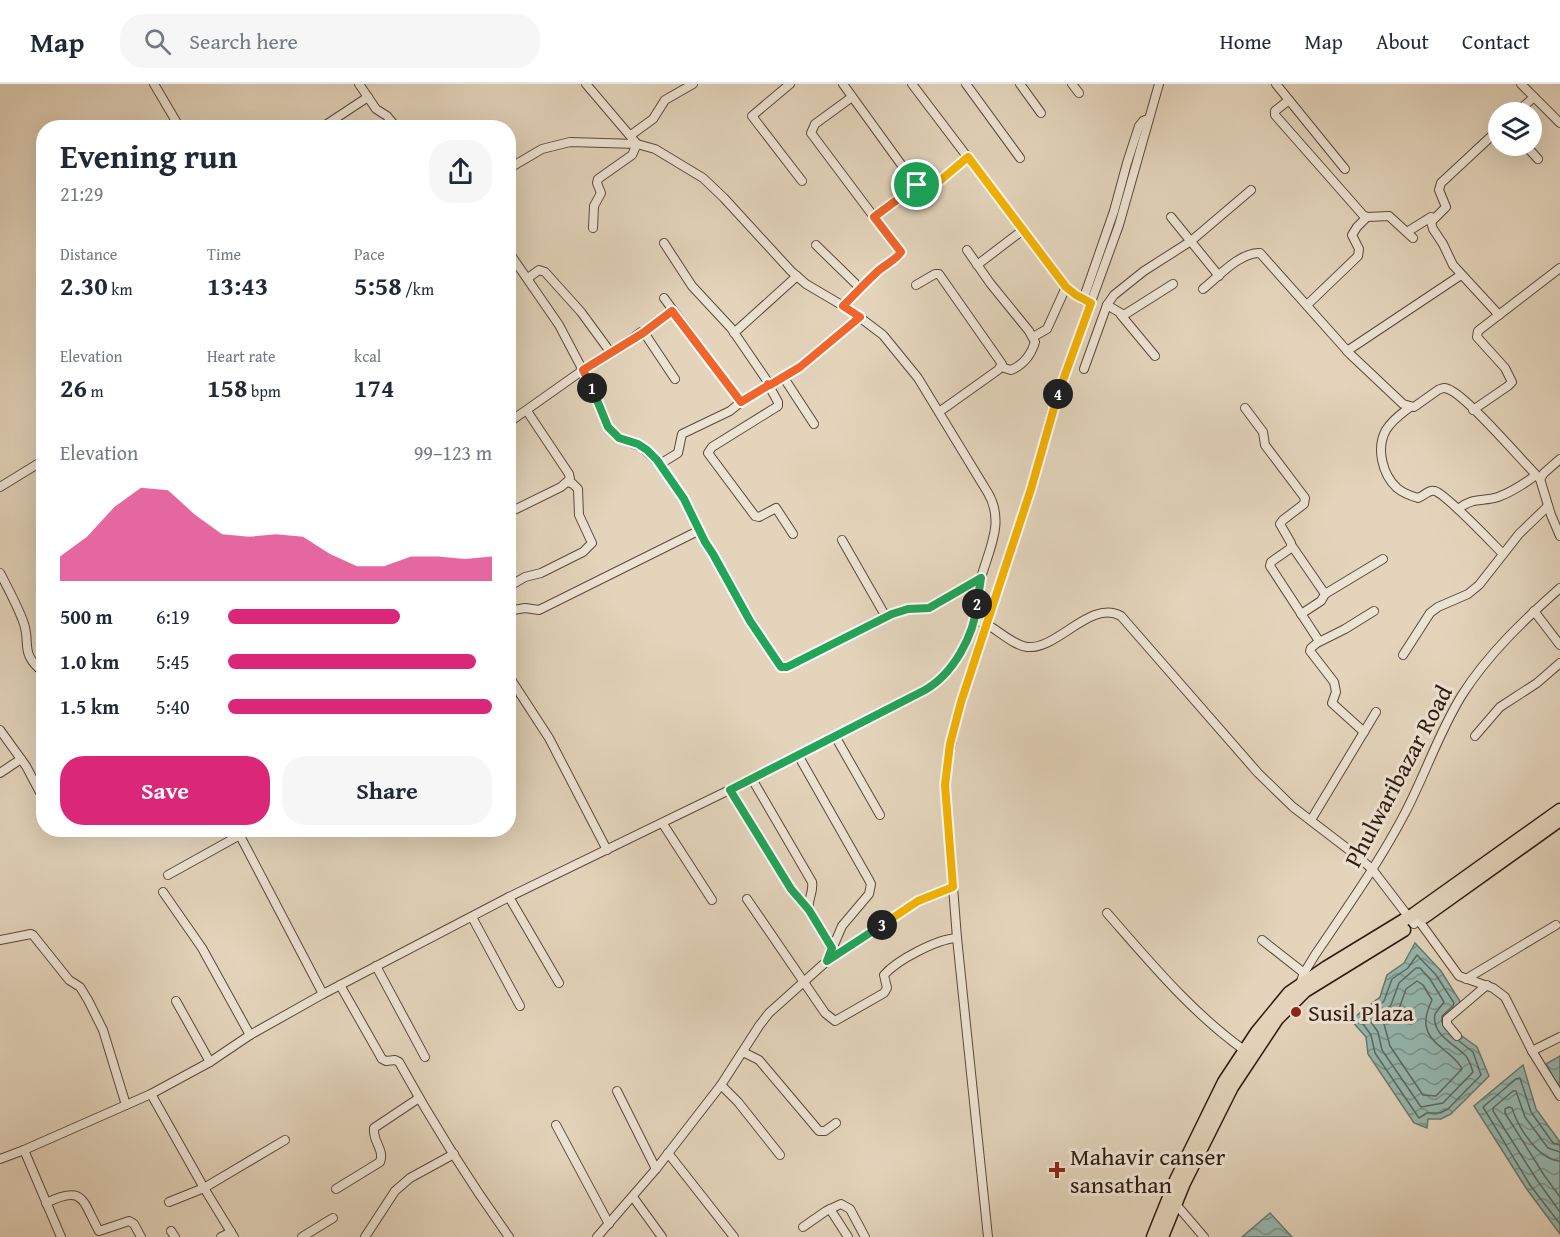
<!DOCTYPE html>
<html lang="en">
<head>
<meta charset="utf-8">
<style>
  body { margin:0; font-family:"Gentium Book Plus",serif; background:#f6f6f7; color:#1f2937; height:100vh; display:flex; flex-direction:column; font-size:22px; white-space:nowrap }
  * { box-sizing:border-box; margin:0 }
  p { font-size:20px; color:#747a83 }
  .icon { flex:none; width:33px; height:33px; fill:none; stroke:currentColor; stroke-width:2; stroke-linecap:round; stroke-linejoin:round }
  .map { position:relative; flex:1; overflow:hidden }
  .details { position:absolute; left:36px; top:36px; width:480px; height:717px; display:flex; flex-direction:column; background:#fff; border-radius:24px; box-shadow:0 6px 24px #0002 }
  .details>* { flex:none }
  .tools { position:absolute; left:1488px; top:18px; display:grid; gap:12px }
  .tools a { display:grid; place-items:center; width:54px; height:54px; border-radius:50%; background:#fff; box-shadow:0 6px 24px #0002; font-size:30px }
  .pin { position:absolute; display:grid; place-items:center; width:51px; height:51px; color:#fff; margin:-26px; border:3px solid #fff; border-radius:50%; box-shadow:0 2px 6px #0007 }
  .km { position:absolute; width:30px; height:30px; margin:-15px; border-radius:50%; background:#222; color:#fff; font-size:16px; line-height:30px; text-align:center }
  .round { display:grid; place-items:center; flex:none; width:63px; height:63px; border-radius:24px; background:#f6f6f7 }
  .head { display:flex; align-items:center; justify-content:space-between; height:102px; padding:0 24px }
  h1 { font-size:33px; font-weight:700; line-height:45px }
  .stats { display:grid; grid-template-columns:repeat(3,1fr); gap:9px; height:102px; padding:6px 24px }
  .stats div { display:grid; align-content:center }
  .stats b { font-size:26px; font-weight:700 }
  .stats small { font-size:16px; font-weight:400 }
  .stats p { font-size:16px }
  .chart { height:168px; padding:12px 24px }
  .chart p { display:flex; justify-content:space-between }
  .chart svg { width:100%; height:108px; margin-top:6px; fill:#db2777; opacity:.7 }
  .primary-button { display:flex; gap:12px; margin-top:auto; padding:12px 24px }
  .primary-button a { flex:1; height:69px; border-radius:24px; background:#db2777; color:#fff; font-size:24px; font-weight:700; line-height:69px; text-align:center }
  .primary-button a+a { background:#f6f6f7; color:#1f2937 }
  ul { padding:0 24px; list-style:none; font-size:20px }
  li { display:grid; grid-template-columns:96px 72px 1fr; align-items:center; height:45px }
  li i { height:15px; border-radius:8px; background:#db2777 }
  header { display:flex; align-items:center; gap:36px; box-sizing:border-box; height:84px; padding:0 30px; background:#fff; border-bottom:2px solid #e0e1e3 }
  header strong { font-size:28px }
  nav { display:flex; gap:33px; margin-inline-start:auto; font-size:21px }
  .search { width:420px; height:54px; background:#f6f6f7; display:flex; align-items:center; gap:15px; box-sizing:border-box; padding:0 21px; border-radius:24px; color:#747a83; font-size:22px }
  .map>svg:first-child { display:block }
</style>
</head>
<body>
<header>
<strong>Map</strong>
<div class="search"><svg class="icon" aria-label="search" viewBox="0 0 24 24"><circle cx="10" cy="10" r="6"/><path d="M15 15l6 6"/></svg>Search here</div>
<nav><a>Home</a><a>Map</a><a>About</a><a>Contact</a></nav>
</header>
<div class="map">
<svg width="1560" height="1153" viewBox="0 0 1560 1153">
  <defs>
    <pattern id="water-waves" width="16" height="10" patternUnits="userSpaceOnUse" patternTransform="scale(1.5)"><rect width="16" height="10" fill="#95b8af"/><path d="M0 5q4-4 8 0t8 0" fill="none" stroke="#7a958d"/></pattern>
  </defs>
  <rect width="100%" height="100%" fill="#e3d4bb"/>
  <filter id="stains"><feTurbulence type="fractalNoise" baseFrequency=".00333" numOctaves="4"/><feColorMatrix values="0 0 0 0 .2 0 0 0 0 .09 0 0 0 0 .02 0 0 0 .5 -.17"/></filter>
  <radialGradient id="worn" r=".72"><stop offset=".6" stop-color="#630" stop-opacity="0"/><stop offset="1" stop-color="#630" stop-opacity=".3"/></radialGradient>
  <g fill="url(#water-waves)" stroke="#6c786f" stroke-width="1.5">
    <polygon points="1415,859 1441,887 1463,922 1447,935 1455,947 1477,963 1489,992 1451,1030 1441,1035 1428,1035 1427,1044 1414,1039 1368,970 1366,953 1351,936 1380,913 1387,891 1404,879"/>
    <polygon points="1560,972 1560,1005 1546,980"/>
    <polygon points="1523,981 1536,1025 1560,1058 1560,1150 1526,1104 1474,1022"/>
    <polygon points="1270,1129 1292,1153 1242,1153"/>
  </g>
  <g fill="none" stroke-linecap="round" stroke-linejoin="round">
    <g stroke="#626860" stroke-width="1.5">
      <path d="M1416 884H1420L1430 895 1444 918 1435 930C1431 950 1453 959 1465 971 1469 975 1471 982 1473 988L1443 1019 1421 1023 1382 966 1378 948 1371 938 1391 921 1399 899Z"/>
      <path d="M1417 897 1423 901 1432 916C1422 937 1423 950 1443 965 1451 972 1458 976 1462 985L1436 1012 1423 1011 1390 962 1384 940 1399 925 1406 905Z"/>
      <polyline points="1442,938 1442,932 1453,922 1454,919 1436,891 1417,871 1408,884 1392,895 1384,917 1361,937 1371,951 1375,969 1419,1034 1427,1029 1440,1029 1448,1025 1481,991 1473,968 1459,957"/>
      <polyline points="1560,1061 1553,1059 1531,1028 1520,994 1516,995 1483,1023 1530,1101 1560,1140"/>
      <polyline points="1560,1068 1548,1064 1525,1033 1516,1007 1513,1007 1493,1024 1493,1027 1537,1096 1560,1128"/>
      <path d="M1560 1077C1538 1076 1518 1043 1512 1024L1509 1023 1505 1025V1029L1544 1091 1560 1113"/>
    </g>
    <g stroke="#5c483b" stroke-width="10">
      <g id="minor">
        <polyline points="154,0 180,44"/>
        <polyline points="359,0 376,25 387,32 397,44"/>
        <polyline points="586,0 637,60 632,71 598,95 597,99 601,109 594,122 593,144"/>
        <polyline points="790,0 752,32 802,97"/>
        <polyline points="843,0 916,101"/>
        <polyline points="912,0 1066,203 1076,211 1091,219"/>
        <polyline points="966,0 1020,74"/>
        <polyline points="1020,0 1041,29"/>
        <polyline points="1072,0 1079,9"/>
        <polyline points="1276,0 1345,85"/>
        <polyline points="1521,0 1560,39"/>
        <polyline points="852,13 815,40 811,49 874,133"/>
        <polyline points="1289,16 1275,27 1275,31 1363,131 1367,133 1389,132 1413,154"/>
        <polyline points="1517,28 1534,13"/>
        <polyline points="321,44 368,13"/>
        <polyline points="1498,46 1441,99 1439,106 1446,123 1431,138 1433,145 1443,160 1453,181 1499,231"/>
        <polyline points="631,51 653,35 665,16 693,0"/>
        <polyline points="1526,62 1538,75"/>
        <polyline points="1171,133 1219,192"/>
        <polyline points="1407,148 1431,133"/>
        <polyline points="664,159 692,202 731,244 770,301 800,283 860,233"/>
        <polyline points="816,161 860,204"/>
        <path d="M967 166 990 199 1029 247 1035 258C1031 271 1023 281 1011 286L1001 283"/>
        <polyline points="508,167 559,241 589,298 608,343 619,354 642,363 660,380 690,425 705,458 713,469 751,537 781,583 787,583 892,530 908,525 929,524 981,494"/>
        <polyline points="977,181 1023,146"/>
        <polyline points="528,194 539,186 545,188 581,228 611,269"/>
        <polyline points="916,201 935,190 939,190 1002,280 998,286 939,328"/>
        <path d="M1203 205C1218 193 1240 168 1260 169L1350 270 1403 320 1414 323 1438 306C1443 304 1443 303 1448 305 1466 311 1522 377 1540 395"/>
        <polyline points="664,214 740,317 743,317 769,301"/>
        <polyline points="1083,216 1114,127 1127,79 1139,42 1143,37 1148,35"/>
        <polyline points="1107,221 1124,231 1173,200"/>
        <polyline points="1307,221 1358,172 1359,165 1352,151 1357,143 1367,133"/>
        <polyline points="843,222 876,189 899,172 901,168 874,133 915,101 926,106 932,104 968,73"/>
        <polyline points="1121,231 1155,272"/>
        <polyline points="643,249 672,227"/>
        <polyline points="734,249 797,192"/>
        <polyline points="1033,253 1047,245 1066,203"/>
        <polyline points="1347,267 1461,191"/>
        <polyline points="1084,285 1107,221 1114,211 1144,187 1191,157 1251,106"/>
        <polyline points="784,294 814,340"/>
        <polyline points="768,300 778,318 778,322 712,363 708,369 755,432 759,433 776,424 793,450"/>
        <path d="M1410 323C1401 330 1392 336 1386 346 1376 364 1382 390 1397 404 1403 409 1411 412 1418 414 1424 412 1429 405 1435 407 1447 411 1492 459 1503 470"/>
        <polyline points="1245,324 1263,348 1265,361 1305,414 1304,420 1283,436 1280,440 1291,459 1291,464 1271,478 1270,482 1319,557"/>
        <polyline points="1473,326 1508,302 1512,298 1505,284 1477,253 1478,247 1560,184"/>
        <polyline points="508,339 583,286 618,265 641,248 645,250 675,295"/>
        <polyline points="1560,375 1544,389 1540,395 1551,431 1560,452"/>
        <polyline points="660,380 678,369 682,350 730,327 741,318"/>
        <polyline points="0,403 44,376"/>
        <path d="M1458 425C1473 413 1482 418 1498 413 1512 408 1524 400 1536 391"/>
        <polyline points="508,429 561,403 570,395 569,390 527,327"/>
        <polyline points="842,456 886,533"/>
        <polyline points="1292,462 1325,510 1321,517 1301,530"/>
        <path d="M0 489C8 504 17 521 23 537 32 560 18 568 44 589"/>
        <polyline points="508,503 525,493 541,489 583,468 592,459 579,431 578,405 573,400 568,398"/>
        <polyline points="1325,510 1383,475"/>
        <polyline points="508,527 525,524 539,526 700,446"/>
        <polyline points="1534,527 1560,561"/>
        <polyline points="975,536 986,540 1031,405 1055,317 1119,141 1159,0"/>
        <polyline points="1403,571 1430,529 1438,523 1468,510 1479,501 1519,450 1548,422"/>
        <polyline points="508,591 549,654 607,766"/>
        <polyline points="0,646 26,682 44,716"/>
        <polyline points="1364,648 1332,619 1336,608 1334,598 1310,567 1311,564 1317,559 1345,545 1374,527"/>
        <polyline points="835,652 880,731"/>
        <polyline points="1475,652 1500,623 1537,599 1560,579"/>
        <polyline points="0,689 21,675"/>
        <path d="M752 695 812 798C814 808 807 816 809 826L832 864"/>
        <polyline points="730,706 791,805 809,826"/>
        <polyline points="1311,736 1376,628"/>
        <polyline points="663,740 712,816"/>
        <polyline points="237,746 323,910"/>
        <polyline points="168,791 240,751"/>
        <polyline points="163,808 202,864 250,951"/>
        <polyline points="509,813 559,899"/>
        <path d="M747 815 825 929 835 937 884 909 887 904 884 891C897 876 937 855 957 854"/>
        <path d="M1107 829C1150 878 1191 928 1244 966"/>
        <polyline points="1414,830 1459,892 1493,904 1505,913 1532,967 1560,1012"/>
        <polyline points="472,833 520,922"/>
        <polyline points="0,856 31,850 33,851 69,896 80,903 88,916 103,946 126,1021"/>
        <polyline points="1262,856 1304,889"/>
        <polyline points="828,877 918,817 953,803"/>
        <polyline points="376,882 425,973"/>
        <polyline points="1466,895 1556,841"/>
        <path d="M1300 900 1304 889 1315 871C1346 825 1379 779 1405 729 1425 691 1439 648 1462 611 1488 570 1524 536 1560 504"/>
        <path d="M340 901 382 975 386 977 395 976 399 978C432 1038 469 1097 509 1153"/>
        <polyline points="176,917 210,978"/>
        <polyline points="1457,952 1447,940 1447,935 1487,901"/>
        <polyline points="1532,967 1560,953"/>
        <polyline points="743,968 759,976 819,1047 825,1047 836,1039"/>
        <polyline points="721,1001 738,1018 780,1071"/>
        <polyline points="617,1007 656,1085"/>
        <polyline points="151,1010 204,1104 234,1153"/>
        <polyline points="556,1041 609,1140"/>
        <polyline points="24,1066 61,1153"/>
        <polyline points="668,1069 734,1153"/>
        <path d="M0 1075 24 1066 151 1010 210 978 250 951 323 910 509 813 752 695 925 606C949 592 967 562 975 535 979 522 978 507 981 494 989 465 1005 438 988 409L918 294 883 251 850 226 806 200 791 187 724 114 703 94 655 65 637 60 570 58 542 65 508 85"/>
        <path d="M336 1105 380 1078C385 1066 372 1057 374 1044L419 1014"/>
        <polyline points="633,1113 662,1153"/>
        <polyline points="169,1118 204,1104 285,1056"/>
        <polyline points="1174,1118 1204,1153"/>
        <path d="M46 1119C85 1100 82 1117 99 1147L129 1137 134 1140 141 1153"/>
        <polyline points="830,1125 848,1153"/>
        <polyline points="803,1143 826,1127 841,1120 850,1125 865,1153"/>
        <polyline points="171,1147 175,1153"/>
        <polyline points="221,1153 231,1148"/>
        <polyline points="302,1153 333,1134"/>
        <polyline points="365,1153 395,1107 410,1094 454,1070"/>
        <polyline points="597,1153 656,1085 721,1001 759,942 769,929 827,877 842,842 869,810 871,800 869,796 798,671"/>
        <path d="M988 1153 957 854 945 701C950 645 969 593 986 540 998 546 1013 561 1027 563 1058 566 1090 515 1121 532L1258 689 1293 723 1357 772 1372 785 1414 840"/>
      </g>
    </g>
    <g stroke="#2f1910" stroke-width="15">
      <g id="trunk">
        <polyline points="1424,833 1560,736"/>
        <polyline points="1153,1153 1176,1096 1224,998 1257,948 1289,909 1327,883 1414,830 1560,726"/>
        <polyline points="1162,1153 1184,1099 1232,1003 1277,935 1305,907 1404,846"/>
      </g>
    </g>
    <use href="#minor" stroke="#ede3d3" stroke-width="8"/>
    <use href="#trunk" stroke="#e3d4bb" stroke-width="12"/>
  </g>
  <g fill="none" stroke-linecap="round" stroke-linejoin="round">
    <g stroke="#fff" stroke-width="12">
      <path id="split-1" d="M592 304 583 286 643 249 672 227 741 318 769 301 768 300 770 301 800 283 860 233 843 222C855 210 866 198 878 187 886 180 896 176 901 168L874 133 917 101"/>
    </g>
    <g stroke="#fff" stroke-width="12">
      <polyline id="split-2" points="592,304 608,343 619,354 638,360 647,366 657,376 684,415 705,458 713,470 750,537 781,583 787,583 892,530 908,525 929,524 981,494 977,520"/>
    </g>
    <g stroke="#fff" stroke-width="12">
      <path id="split-3" d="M882 841 827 877 832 864 809 826 791 805 730 706 925 606C953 590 974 552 977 520"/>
    </g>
    <g stroke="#fff" stroke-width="12">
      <polyline id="split-4" points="882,841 918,817 953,803 945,701 950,660 961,618 1031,405 1058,310"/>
    </g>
    <g stroke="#fff" stroke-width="12">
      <polyline id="split-5" points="917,101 929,106 968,73 1066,203 1076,211 1091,219 1058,310"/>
    </g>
    <use href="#split-1" stroke="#f0652b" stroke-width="8"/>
    <use href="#split-2" stroke="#22a559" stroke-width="8"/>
    <use href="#split-3" stroke="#22a559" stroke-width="8"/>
    <use href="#split-4" stroke="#f5b400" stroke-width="8"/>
    <use href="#split-5" stroke="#f5b400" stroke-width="8"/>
  </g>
  <g fill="#8f2418" stroke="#ede3d3" stroke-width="2">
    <circle cx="1296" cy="928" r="6"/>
    <path d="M1054 1077h6v6h6v6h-6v6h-6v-6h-6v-6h6z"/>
  </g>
  <g text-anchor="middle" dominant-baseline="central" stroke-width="6" stroke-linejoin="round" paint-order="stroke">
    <g font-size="24" fill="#2f1910" stroke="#ede3d3">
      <text transform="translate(1398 692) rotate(-62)">Phulwaribazar Road</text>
    </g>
    <g font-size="24" fill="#2f1910" stroke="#ede3d3" text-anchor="start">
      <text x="1308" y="928">Susil Plaza</text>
      <text x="1070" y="1072">Mahavir canser<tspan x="1070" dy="28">sansathan</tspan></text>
    </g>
  </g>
  <rect width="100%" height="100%" filter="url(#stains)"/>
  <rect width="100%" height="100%" fill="url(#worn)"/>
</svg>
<div class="tools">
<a><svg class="icon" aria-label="layers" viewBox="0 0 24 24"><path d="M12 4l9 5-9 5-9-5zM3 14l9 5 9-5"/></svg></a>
</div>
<div class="pin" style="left:917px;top:101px;background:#1e9e55"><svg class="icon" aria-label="arrive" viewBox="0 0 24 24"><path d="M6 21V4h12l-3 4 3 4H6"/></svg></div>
<b class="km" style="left:592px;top:304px">1</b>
<b class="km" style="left:977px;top:520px">2</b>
<b class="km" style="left:882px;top:841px">3</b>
<b class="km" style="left:1058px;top:310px">4</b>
<section class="details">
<div class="head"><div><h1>Evening run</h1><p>21:29</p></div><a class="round"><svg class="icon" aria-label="share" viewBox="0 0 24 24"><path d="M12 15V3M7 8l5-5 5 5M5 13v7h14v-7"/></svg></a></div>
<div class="stats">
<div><p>Distance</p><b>2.30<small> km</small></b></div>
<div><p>Time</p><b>13:43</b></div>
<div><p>Pace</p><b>5:58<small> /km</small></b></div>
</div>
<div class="stats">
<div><p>Elevation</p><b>26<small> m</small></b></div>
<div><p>Heart rate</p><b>158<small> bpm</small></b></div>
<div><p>kcal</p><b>174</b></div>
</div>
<div class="chart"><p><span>Elevation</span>99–123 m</p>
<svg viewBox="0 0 160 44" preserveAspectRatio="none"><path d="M0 44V34L10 26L20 14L30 6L40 7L50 17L60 25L70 26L80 25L90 26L100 33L110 38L120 38L130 34L140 34L150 35L160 34V44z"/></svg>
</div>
<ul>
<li><b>500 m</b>6:19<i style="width:65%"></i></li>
<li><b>1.0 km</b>5:45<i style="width:94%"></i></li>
<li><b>1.5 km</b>5:40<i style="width:100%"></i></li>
</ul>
<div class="primary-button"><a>Save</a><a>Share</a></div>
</section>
</div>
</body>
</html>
